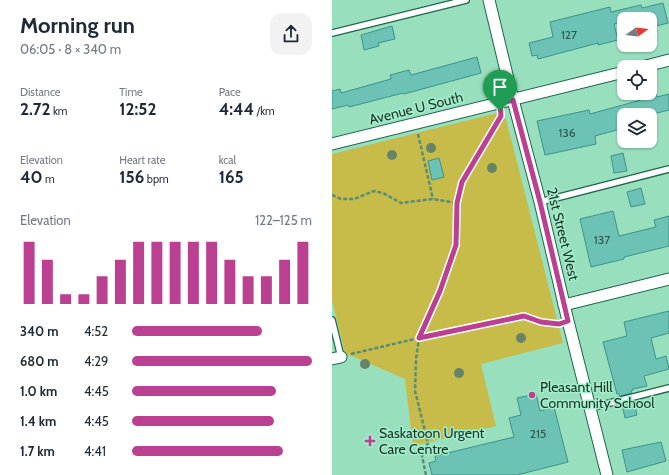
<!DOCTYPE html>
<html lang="en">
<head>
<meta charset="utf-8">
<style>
  body { margin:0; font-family:Cabin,sans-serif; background:#f2f2f3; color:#1f2937; height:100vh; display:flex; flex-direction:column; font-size:15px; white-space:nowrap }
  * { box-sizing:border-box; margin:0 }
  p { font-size:13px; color:#747a83 }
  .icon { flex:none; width:22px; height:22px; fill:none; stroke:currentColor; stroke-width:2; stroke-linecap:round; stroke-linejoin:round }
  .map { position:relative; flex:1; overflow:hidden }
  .details { display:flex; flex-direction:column; background:#fff; width:332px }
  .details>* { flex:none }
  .needle { width:26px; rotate:76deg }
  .controls { position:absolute; left:285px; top:12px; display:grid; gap:8px }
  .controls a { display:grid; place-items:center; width:40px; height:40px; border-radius:8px; background:#fff; box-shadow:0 1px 3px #0004; font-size:20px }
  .pin { position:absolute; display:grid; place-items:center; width:34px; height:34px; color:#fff; margin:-41px -17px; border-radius:50% 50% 50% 0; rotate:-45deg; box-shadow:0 0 4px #0007 }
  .pin .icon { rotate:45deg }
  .round { display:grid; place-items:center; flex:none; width:42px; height:42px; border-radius:12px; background:#f2f2f3 }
  .summary { display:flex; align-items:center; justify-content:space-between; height:68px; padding:0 20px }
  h1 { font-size:22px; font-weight:700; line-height:30px }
  .metrics { display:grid; grid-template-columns:repeat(3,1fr); gap:6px; height:68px; padding:4px 20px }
  .metrics div { display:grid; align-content:center }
  .metrics b { font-size:17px; font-weight:700 }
  .metrics small { font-size:11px; font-weight:400 }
  .metrics p { font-size:11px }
  .chart { height:112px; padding:8px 20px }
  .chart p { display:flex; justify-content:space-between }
  .chart svg { width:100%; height:72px; margin-top:4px; stroke:#bb4091; stroke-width:6 }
  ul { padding:0 20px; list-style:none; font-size:13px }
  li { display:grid; grid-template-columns:64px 48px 1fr; align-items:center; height:30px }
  li i { height:10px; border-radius:5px; background:#bb4091 }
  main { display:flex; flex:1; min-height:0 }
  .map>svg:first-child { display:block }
</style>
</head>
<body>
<main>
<section class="details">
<div class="summary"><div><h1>Morning run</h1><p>06:05 · 8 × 340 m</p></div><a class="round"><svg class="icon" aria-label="share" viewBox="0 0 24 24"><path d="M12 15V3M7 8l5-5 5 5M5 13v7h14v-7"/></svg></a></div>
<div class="metrics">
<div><p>Distance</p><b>2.72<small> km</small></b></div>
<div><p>Time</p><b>12:52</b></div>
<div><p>Pace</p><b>4:44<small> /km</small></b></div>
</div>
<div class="metrics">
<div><p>Elevation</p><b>40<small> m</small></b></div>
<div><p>Heart rate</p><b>156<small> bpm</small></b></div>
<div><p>kcal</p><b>165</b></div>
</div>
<div class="chart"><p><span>Elevation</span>122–125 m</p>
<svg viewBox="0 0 160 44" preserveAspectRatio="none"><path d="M5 44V6M15 44V17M25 44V38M35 44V38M45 44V27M55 44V17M65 44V6M75 44V6M85 44V6M95 44V6M105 44V6M115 44V17M125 44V27M135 44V27M145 44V17M155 44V6"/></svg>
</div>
<ul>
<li><b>340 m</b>4:52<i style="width:72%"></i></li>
<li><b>680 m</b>4:29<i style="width:100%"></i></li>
<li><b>1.0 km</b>4:45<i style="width:80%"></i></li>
<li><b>1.4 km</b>4:45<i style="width:79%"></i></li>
<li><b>1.7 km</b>4:41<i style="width:84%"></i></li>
</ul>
</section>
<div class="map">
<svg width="337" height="475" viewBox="0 0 337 475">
  <rect width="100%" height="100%" fill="#98dfbe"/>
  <polygon fill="#c7bc49" points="165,113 174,119 231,343 149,364 164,426 81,446 73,379 13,353 0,301 0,154"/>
  <g fill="#6dc2b6" stroke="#3c9388">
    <polygon points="331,3 336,23 324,26 321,16 307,19 292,19 292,22 282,24 286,40 266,45 266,43 206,59 205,55 200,56 197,43 221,37 218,22 278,7 279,12 309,5 310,8"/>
    <polygon points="60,26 63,39 46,43 47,46 32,50 29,35"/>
    <polygon points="145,57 149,73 72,94 71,93 17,107 16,105 0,109 0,91 8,89 9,93 59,79 58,75 77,70 79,75"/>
    <polygon points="324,93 325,97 337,94 337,110 317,115 292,115 292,128 263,136 264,144 213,155 205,121 257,110 258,114 309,100 308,97"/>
    <polygon points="291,153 295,171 282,173 279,156"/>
    <polygon points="107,158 112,177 100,180 96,161"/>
    <polygon points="309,188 313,204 299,207 295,192"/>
    <polygon points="281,211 287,236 324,227 322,220 337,216 337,246 292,257 292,259 259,267 248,219"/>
    <polygon points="337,311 337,333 319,338 324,359 334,356 337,369 312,376 315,386 301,389 301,390 299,391 300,393 288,396 287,394 285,394 271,342 295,336 292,322"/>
    <polygon points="204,394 208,411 222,407 236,462 185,475 100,475 97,463 104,461 103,456 182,437 177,418 189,415 185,398"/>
    <polygon points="302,401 305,415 293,418 290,404"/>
    <polygon points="329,442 334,461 295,472 290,450"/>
  </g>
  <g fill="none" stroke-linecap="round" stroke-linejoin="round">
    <g stroke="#1e674c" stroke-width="8">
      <g id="lane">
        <polyline points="0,33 134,0"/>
        <polyline points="208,202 337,169"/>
        <polyline points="0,320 9,357"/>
        <polyline points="258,408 337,388"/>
      </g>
    </g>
    <g stroke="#1e674c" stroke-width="13">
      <g id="street">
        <polyline points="157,0 181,100 208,202 236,321 275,475"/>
        <polyline points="310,67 337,60"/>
        <polyline points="0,144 292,72"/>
        <polyline points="232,305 337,279"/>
        <polyline points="0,359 9,357"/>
      </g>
    </g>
    <g stroke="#598c75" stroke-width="2.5" stroke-dasharray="4 2" stroke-linecap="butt">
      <polyline points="86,134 101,199"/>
      <polyline points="0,195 9,199 22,199 42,191 51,193 69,203 101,199 125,203"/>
      <polyline points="19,354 87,338 192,315 209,322 225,323"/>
      <polyline points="94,475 90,456 96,443 83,391 84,359 87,338 108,291 124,245 125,203 130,181 169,116 168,113"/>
    </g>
    <use href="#lane" stroke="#fff" stroke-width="5.5"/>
    <use href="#street" stroke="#fff" stroke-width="11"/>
  </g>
  <g fill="#658468">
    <circle cx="99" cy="148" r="5"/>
    <circle cx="60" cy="155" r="5"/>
    <circle cx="160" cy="168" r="5"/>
    <circle cx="189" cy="338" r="5"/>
    <circle cx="33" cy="364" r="5"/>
    <circle cx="127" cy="373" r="5"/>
  </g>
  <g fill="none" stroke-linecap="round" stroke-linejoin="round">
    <g stroke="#fff" stroke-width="8">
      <polygon id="route" points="181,100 208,202 236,321 227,324 209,322 192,316 87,338 108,291 124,245 125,203 130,182 169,116 168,103"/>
    </g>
    <use href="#route" stroke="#bb4091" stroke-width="5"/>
  </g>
  <g fill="#bb4091" stroke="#a5eccb" stroke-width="1.5">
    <circle cx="200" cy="395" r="4"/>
    <path d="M36 435h4v4h4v4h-4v4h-4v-4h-4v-4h4z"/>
  </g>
  <g text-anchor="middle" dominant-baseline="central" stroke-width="3" stroke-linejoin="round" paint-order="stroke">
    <g font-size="12" fill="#2c584c">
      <text x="237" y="34">127</text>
      <text x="235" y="132">136</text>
      <text x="270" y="239">137</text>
      <text x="206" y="433">215</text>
    </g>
    <g font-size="14" fill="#173428" stroke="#a5eccb">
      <text transform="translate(84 108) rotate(-14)">Avenue U South</text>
      <text transform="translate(231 234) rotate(76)">21st Street West</text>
    </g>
    <g font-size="14" fill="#173428" stroke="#a5eccb" text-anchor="start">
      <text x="208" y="387">Pleasant Hill<tspan x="208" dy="16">Community School</tspan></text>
      <text x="47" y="433">Saskatoon Urgent<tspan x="47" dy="16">Care Centre</tspan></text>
    </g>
  </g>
</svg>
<div class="controls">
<a><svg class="needle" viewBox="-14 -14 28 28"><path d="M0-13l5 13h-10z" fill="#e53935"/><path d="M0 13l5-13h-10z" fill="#747a83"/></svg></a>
<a><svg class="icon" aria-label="locate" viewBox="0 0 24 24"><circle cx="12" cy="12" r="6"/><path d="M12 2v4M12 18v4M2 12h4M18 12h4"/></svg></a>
<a><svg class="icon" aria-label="layers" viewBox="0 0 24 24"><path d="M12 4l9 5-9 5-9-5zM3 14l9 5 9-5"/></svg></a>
</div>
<div class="pin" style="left:168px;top:111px;background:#1e9e55"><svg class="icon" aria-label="arrive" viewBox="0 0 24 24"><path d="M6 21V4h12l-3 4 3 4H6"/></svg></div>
</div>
</main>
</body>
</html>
